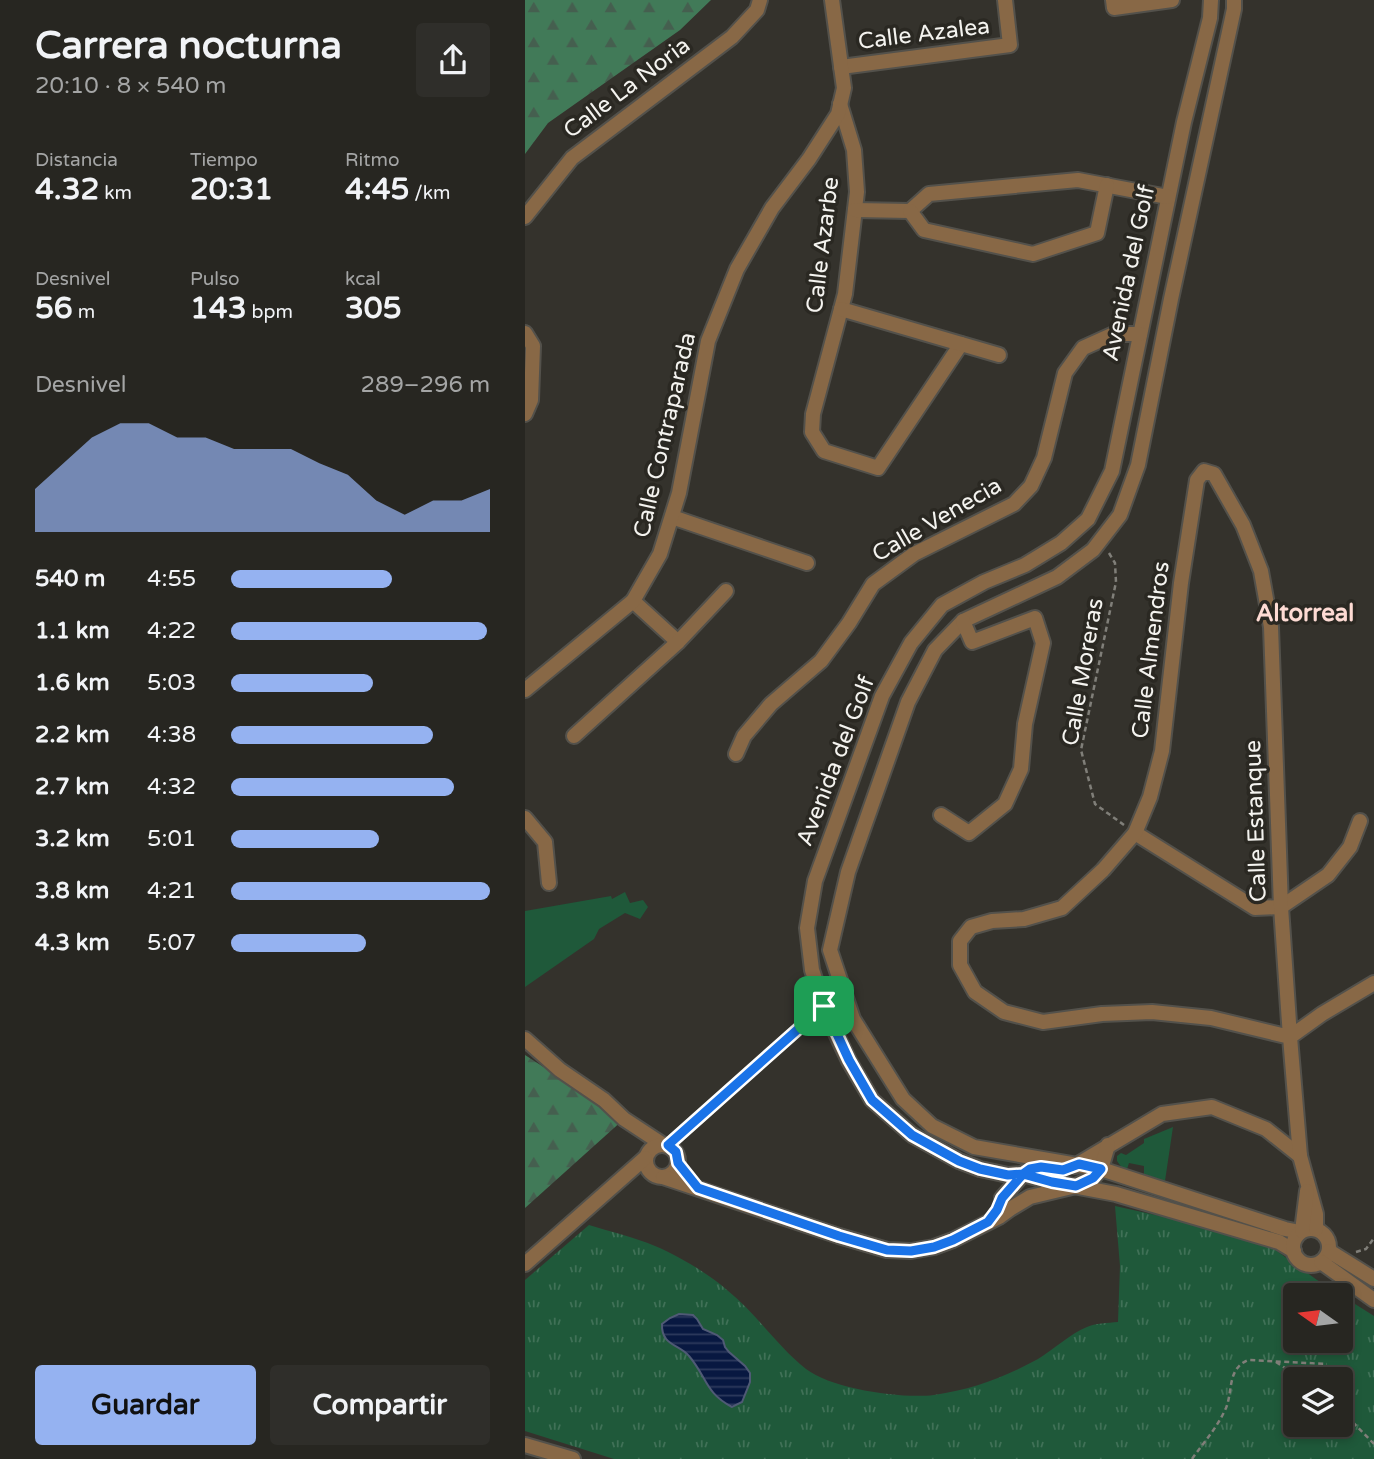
<!DOCTYPE html>
<html lang="es">
<head>
<meta charset="utf-8">
<style>
  body { margin:0; font-family:"Varela Round",sans-serif; background:#2f2e2a; color:#f1f3f6; height:100vh; display:flex; flex-direction:column; font-size:26px; white-space:nowrap }
  * { box-sizing:border-box; margin:0 }
  p { font-size:23px; color:#a4a5a5 }
  .icon { flex:none; width:38px; height:38px; fill:none; stroke:currentColor; stroke-width:2; stroke-linecap:round; stroke-linejoin:round }
  .map { position:relative; flex:1; overflow:hidden }
  .side { display:flex; flex-direction:column; background:#272621; width:525px }
  .side>* { flex:none }
  .needle { width:46px; rotate:284deg }
  .tools { position:absolute; left:758px; top:1283px; display:grid; gap:14px }
  .tools a { display:grid; place-items:center; width:70px; height:70px; border-radius:7px; background:#272621; box-shadow:0 4px 10px #0003,0 0 0 2px #43433f; font-size:35px }
  .pin { position:absolute; display:grid; place-items:center; width:60px; height:60px; color:#fff; margin:-30px; border-radius:14px; box-shadow:0 4px 10px #0006 }
  .round { display:grid; place-items:center; flex:none; width:74px; height:74px; border-radius:7px; background:#2f2e2a }
  .headline { display:flex; align-items:center; justify-content:space-between; height:119px; padding:0 35px }
  h1 { font-size:38px; font-weight:800; line-height:52px }
  .figures { display:grid; grid-template-columns:repeat(3,1fr); gap:10px; height:119px; padding:7px 35px }
  .figures div { display:grid; align-content:center }
  .figures b { font-size:30px; font-weight:800 }
  .figures small { font-size:19px; font-weight:400 }
  .figures p { font-size:19px }
  .chart { height:196px; padding:14px 35px }
  .chart p { display:flex; justify-content:space-between }
  .chart svg { width:100%; height:126px; margin-top:7px; fill:#95b2f1; opacity:.7 }
  .cta { display:flex; gap:14px; margin-top:auto; padding:14px 35px }
  .cta a { flex:1; height:80px; border-radius:7px; background:#95b2f1; color:#111; font-size:28px; font-weight:800; line-height:80px; text-align:center }
  .cta a+a { background:#2f2e2a; color:#f1f3f6 }
  ul { padding:0 35px; list-style:none; font-size:23px }
  li { display:grid; grid-template-columns:112px 84px 1fr; align-items:center; height:52px }
  li i { height:18px; border-radius:9px; background:#95b2f1 }
  main { display:flex; flex:1; min-height:0 }
  .map>svg:first-child { display:block }
</style>
</head>
<body>
<main>
<section class="side">
<div class="headline"><div><h1>Carrera nocturna</h1><p>20:10 · 8 × 540 m</p></div><a class="round"><svg class="icon" aria-label="share" viewBox="0 0 24 24"><path d="M12 15V3M7 8l5-5 5 5M5 13v7h14v-7"/></svg></a></div>
<div class="figures">
<div><p>Distancia</p><b>4.32<small> km</small></b></div>
<div><p>Tiempo</p><b>20:31</b></div>
<div><p>Ritmo</p><b>4:45<small> /km</small></b></div>
</div>
<div class="figures">
<div><p>Desnivel</p><b>56<small> m</small></b></div>
<div><p>Pulso</p><b>143<small> bpm</small></b></div>
<div><p>kcal</p><b>305</b></div>
</div>
<div class="chart"><p><span>Desnivel</span>289–296 m</p>
<svg viewBox="0 0 160 44" preserveAspectRatio="none"><path d="M0 44V29L10 20L20 11L30 6L40 6L50 11L60 11L70 15L80 15L90 15L100 20L110 24L120 33L130 38L140 33L150 33L160 29V44z"/></svg>
</div>
<ul>
<li><b>540 m</b>4:55<i style="width:62%"></i></li>
<li><b>1.1 km</b>4:22<i style="width:99%"></i></li>
<li><b>1.6 km</b>5:03<i style="width:55%"></i></li>
<li><b>2.2 km</b>4:38<i style="width:78%"></i></li>
<li><b>2.7 km</b>4:32<i style="width:86%"></i></li>
<li><b>3.2 km</b>5:01<i style="width:57%"></i></li>
<li><b>3.8 km</b>4:21<i style="width:100%"></i></li>
<li><b>4.3 km</b>5:07<i style="width:52%"></i></li>
</ul>
<div class="cta"><a>Guardar</a><a>Compartir</a></div>
</section>
<div class="map">
<svg width="849" height="1459" viewBox="0 0 849 1459">
  <defs>
    <pattern id="grass-tufts" width="24" height="20" patternUnits="userSpaceOnUse" patternTransform="scale(1.75)"><rect width="24" height="20" fill="#1f593a"/><path d="M3 7l-1-3M5 7V3M7 7l1-3M15 17l-1-3M17 17v-4M19 17l1-3" fill="none" stroke="#407157"/></pattern>
    <pattern id="forest-firs" width="22" height="20" patternUnits="userSpaceOnUse" patternTransform="scale(1.75)"><rect width="22" height="20" fill="#417a58"/><path d="M5 1l3.5 6h-7zM16 11l3.5 6h-7z" fill="#455f4f"/></pattern>
    <pattern id="water-rules" width="6" height="5" patternUnits="userSpaceOnUse" patternTransform="scale(1.75)"><rect width="6" height="5" fill="#081841"/><path d="M0 2.5h6" fill="none" stroke="#2d3a5d"/></pattern>
  </defs>
  <rect width="100%" height="100%" fill="#34322c"/>
  <path fill="url(#grass-tufts)" fill-rule="evenodd" d="M590 1206 734 1238 792 1280 849 1316V1459H89L0 1431V1280L64 1225C86 1232 109 1237 130 1246 152 1255 184 1274 202 1290 231 1313 252 1346 281 1369 307 1389 376 1399 409 1395 448 1389 478 1378 513 1359 528 1350 546 1333 562 1327 570 1323 583 1323 593 1322L595 1266ZM770 1295H816V1340H770ZM770 1379H816V1424H770Z"/>
  <g fill="url(#forest-firs)">
    <polygon points="0,0 186,0 155,30 23,123 0,154"/>
    <polygon points="0,1055 99,1119 0,1208"/>
  </g>
  <g fill="#1f593a">
    <polygon points="100,892 105,903 118,900 123,907 115,919 100,913 74,929 69,939 0,987 0,911 86,896 87,899"/>
    <polygon points="648,1127 640,1181 619,1174 619,1166 604,1163 602,1169 597,1168 592,1161 592,1156 596,1153 601,1155 619,1143 619,1139"/>
    <polygon points="752,1334 770,1334 770,1340 789,1341 789,1353 751,1352"/>
  </g>
  <path fill="url(#water-rules)" stroke="#4f5a75" stroke-width="2" d="M154 1314 168 1315 172 1319 178 1329 192 1335 198 1340 200 1347 204 1352 220 1366 225 1373V1382L217 1402 207 1407C180 1393 182 1377 164 1356 155 1344 136 1346 137 1324L145 1318Z"/>
  <g fill="none" stroke-linecap="round" stroke-linejoin="round">
    <g stroke="#53514b" stroke-width="14">
      <polyline id="pedestrian" points="143,1145 299,1006"/>
    </g>
    <g stroke="#53514b" stroke-width="18">
      <g id="minor">
        <polyline points="588,0 589,8 647,0"/>
        <polyline points="686,0 685,18 659,122 587,471 563,519 536,543 500,565 459,582 417,605 386,643 357,696 290,881 282,928 287,970 301,1012 324,1061 347,1100 387,1135 434,1161 455,1169 483,1175 498,1174 527,1182 591,1194 754,1242 769,1251"/>
        <polyline points="709,0 709,9 646,299 613,465 595,515 568,550 532,577 438,621 410,650 383,702 323,872 305,950 328,1019 378,1099 407,1126 449,1147 576,1169 760,1229 775,1232"/>
        <polyline points="316,67 485,45 480,0"/>
        <polyline points="315,104 329,150 332,192 320,294 288,414 287,432 299,451 353,468 436,344"/>
        <polyline points="330,210 385,211 404,194 553,180 643,197"/>
        <polyline points="385,211 399,230 508,254 572,233 582,185"/>
        <polyline points="0,217 47,158 207,37 232,10 235,0"/>
        <polyline points="316,309 474,355"/>
        <polyline points="0,333 8,346 6,400 0,414"/>
        <polyline points="147,517 282,563"/>
        <polyline points="108,601 153,642"/>
        <polyline points="0,690 108,601 135,554 154,493 183,341 212,269 247,208 284,159 313,114 319,88 307,0"/>
        <polyline points="49,736 153,642 201,591"/>
        <polyline points="211,754 219,736 246,704 296,661 324,623 348,584 389,554 489,504 506,486 519,458 540,373 558,348 589,334 615,334"/>
        <polyline points="416,815 444,833 480,804 496,769 500,724 518,643 510,618 447,642 438,621"/>
        <polyline points="0,818 20,842 24,883"/>
        <polyline points="610,833 730,908 756,907"/>
        <polyline points="756,907 803,875 825,847 835,821"/>
        <polyline points="0,1039 35,1070 79,1100 99,1119 137,1144"/>
        <circle cx="137" cy="1161" r="16"/>
        <polyline points="550,1166 637,1114 687,1107 741,1129 775,1156"/>
        <polyline points="138,1177 314,1236 362,1250 386,1251 409,1247 428,1240 474,1217 485,1209 505,1197 551,1186 568,1178 576,1169 583,1145"/>
        <polyline points="477,1198 500,1172"/>
        <circle cx="786" cy="1247" r="18"/>
        <polyline points="791,1229 791,1214 775,1156 765,1037 756,907 746,627 736,571 718,525 689,474 679,471 672,480 656,583 637,751 625,797 610,833 578,870 537,908 499,919 467,921 446,927 435,941 435,965 450,992 479,1012 518,1022 577,1014 627,1012 686,1018 765,1037 797,1014 849,983"/>
        <polyline points="777,1231 782,1191"/>
        <polyline points="804,1251 849,1279"/>
        <polyline points="796,1262 849,1300"/>
        <polyline points="0,1264 120,1158"/>
        <polyline points="0,1445 48,1459"/>
      </g>
    </g>
    <g stroke="#807f79" stroke-width="2.5" stroke-dasharray="5 3.5" stroke-linecap="butt">
      <polyline points="584,553 590,563 591,582 556,750 570,804 599,825"/>
      <polyline points="831,1252 841,1249 849,1238"/>
      <polyline points="751,1362 776,1379"/>
      <polyline points="816,1410 849,1444"/>
      <path d="M667 1459C679 1442 692 1428 701 1408 708 1391 702 1369 723 1360L802 1364"/>
    </g>
    <use href="#pedestrian" stroke="#886846" stroke-width="10"/>
    <use href="#minor" stroke="#886846" stroke-width="14"/>
  </g>
  <g fill="none" stroke-linecap="round" stroke-linejoin="round">
    <g stroke="#fff" stroke-width="14">
      <polyline id="route" points="299,1006 324,1060 347,1100 387,1135 434,1161 455,1169 483,1175 498,1174 527,1182 551,1186 568,1178 576,1169 554,1164 538,1170 516,1167 505,1169 498,1174 477,1198 472,1210 463,1222 428,1240 409,1247 386,1251 362,1250 314,1236 173,1188 153,1163 151,1152 143,1145 299,1006"/>
    </g>
    <use href="#route" stroke="#1a73e8" stroke-width="9"/>
  </g>
  <g text-anchor="middle" dominant-baseline="central" stroke-width="7" stroke-linejoin="round" paint-order="stroke">
    <g font-size="23" fill="#f4f3ef" stroke="#2a2822">
      <text transform="translate(399 34) rotate(-7)">Calle Azalea</text>
      <text transform="translate(102 88) rotate(-37)">Calle La Noria</text>
      <text transform="translate(298 245) rotate(-83)">Calle Azarbe</text>
      <text transform="translate(604 273) rotate(-78)">Avenida del Golf</text>
      <text transform="translate(140 435) rotate(-77)">Calle Contraparada</text>
      <text transform="translate(412 520) rotate(-30)">Calle Venecia</text>
      <text transform="translate(626 650) rotate(-83)">Calle Almendros</text>
      <text transform="translate(558 672) rotate(-80)">Calle Moreras</text>
      <text transform="translate(311 761) rotate(-69)">Avenida del Golf</text>
      <text transform="translate(731 821) rotate(-92)">Calle Estanque</text>
    </g>
    <g font-size="24" font-weight="bold" fill="#fedbd4" stroke="#2a2822">
      <text x="780" y="613">Altorreal</text>
    </g>
  </g>
</svg>
<div class="tools">
<a><svg class="needle" viewBox="-14 -14 28 28"><path d="M0-13l5 13h-10z" fill="#e53935"/><path d="M0 13l5-13h-10z" fill="#a4a5a5"/></svg></a>
<a><svg class="icon" aria-label="layers" viewBox="0 0 24 24"><path d="M12 4l9 5-9 5-9-5zM3 14l9 5 9-5"/></svg></a>
</div>
<div class="pin" style="left:299px;top:1006px;background:#1e9e55"><svg class="icon" aria-label="arrive" viewBox="0 0 24 24"><path d="M6 21V4h12l-3 4 3 4H6"/></svg></div>
</div>
</main>
</body>
</html>
